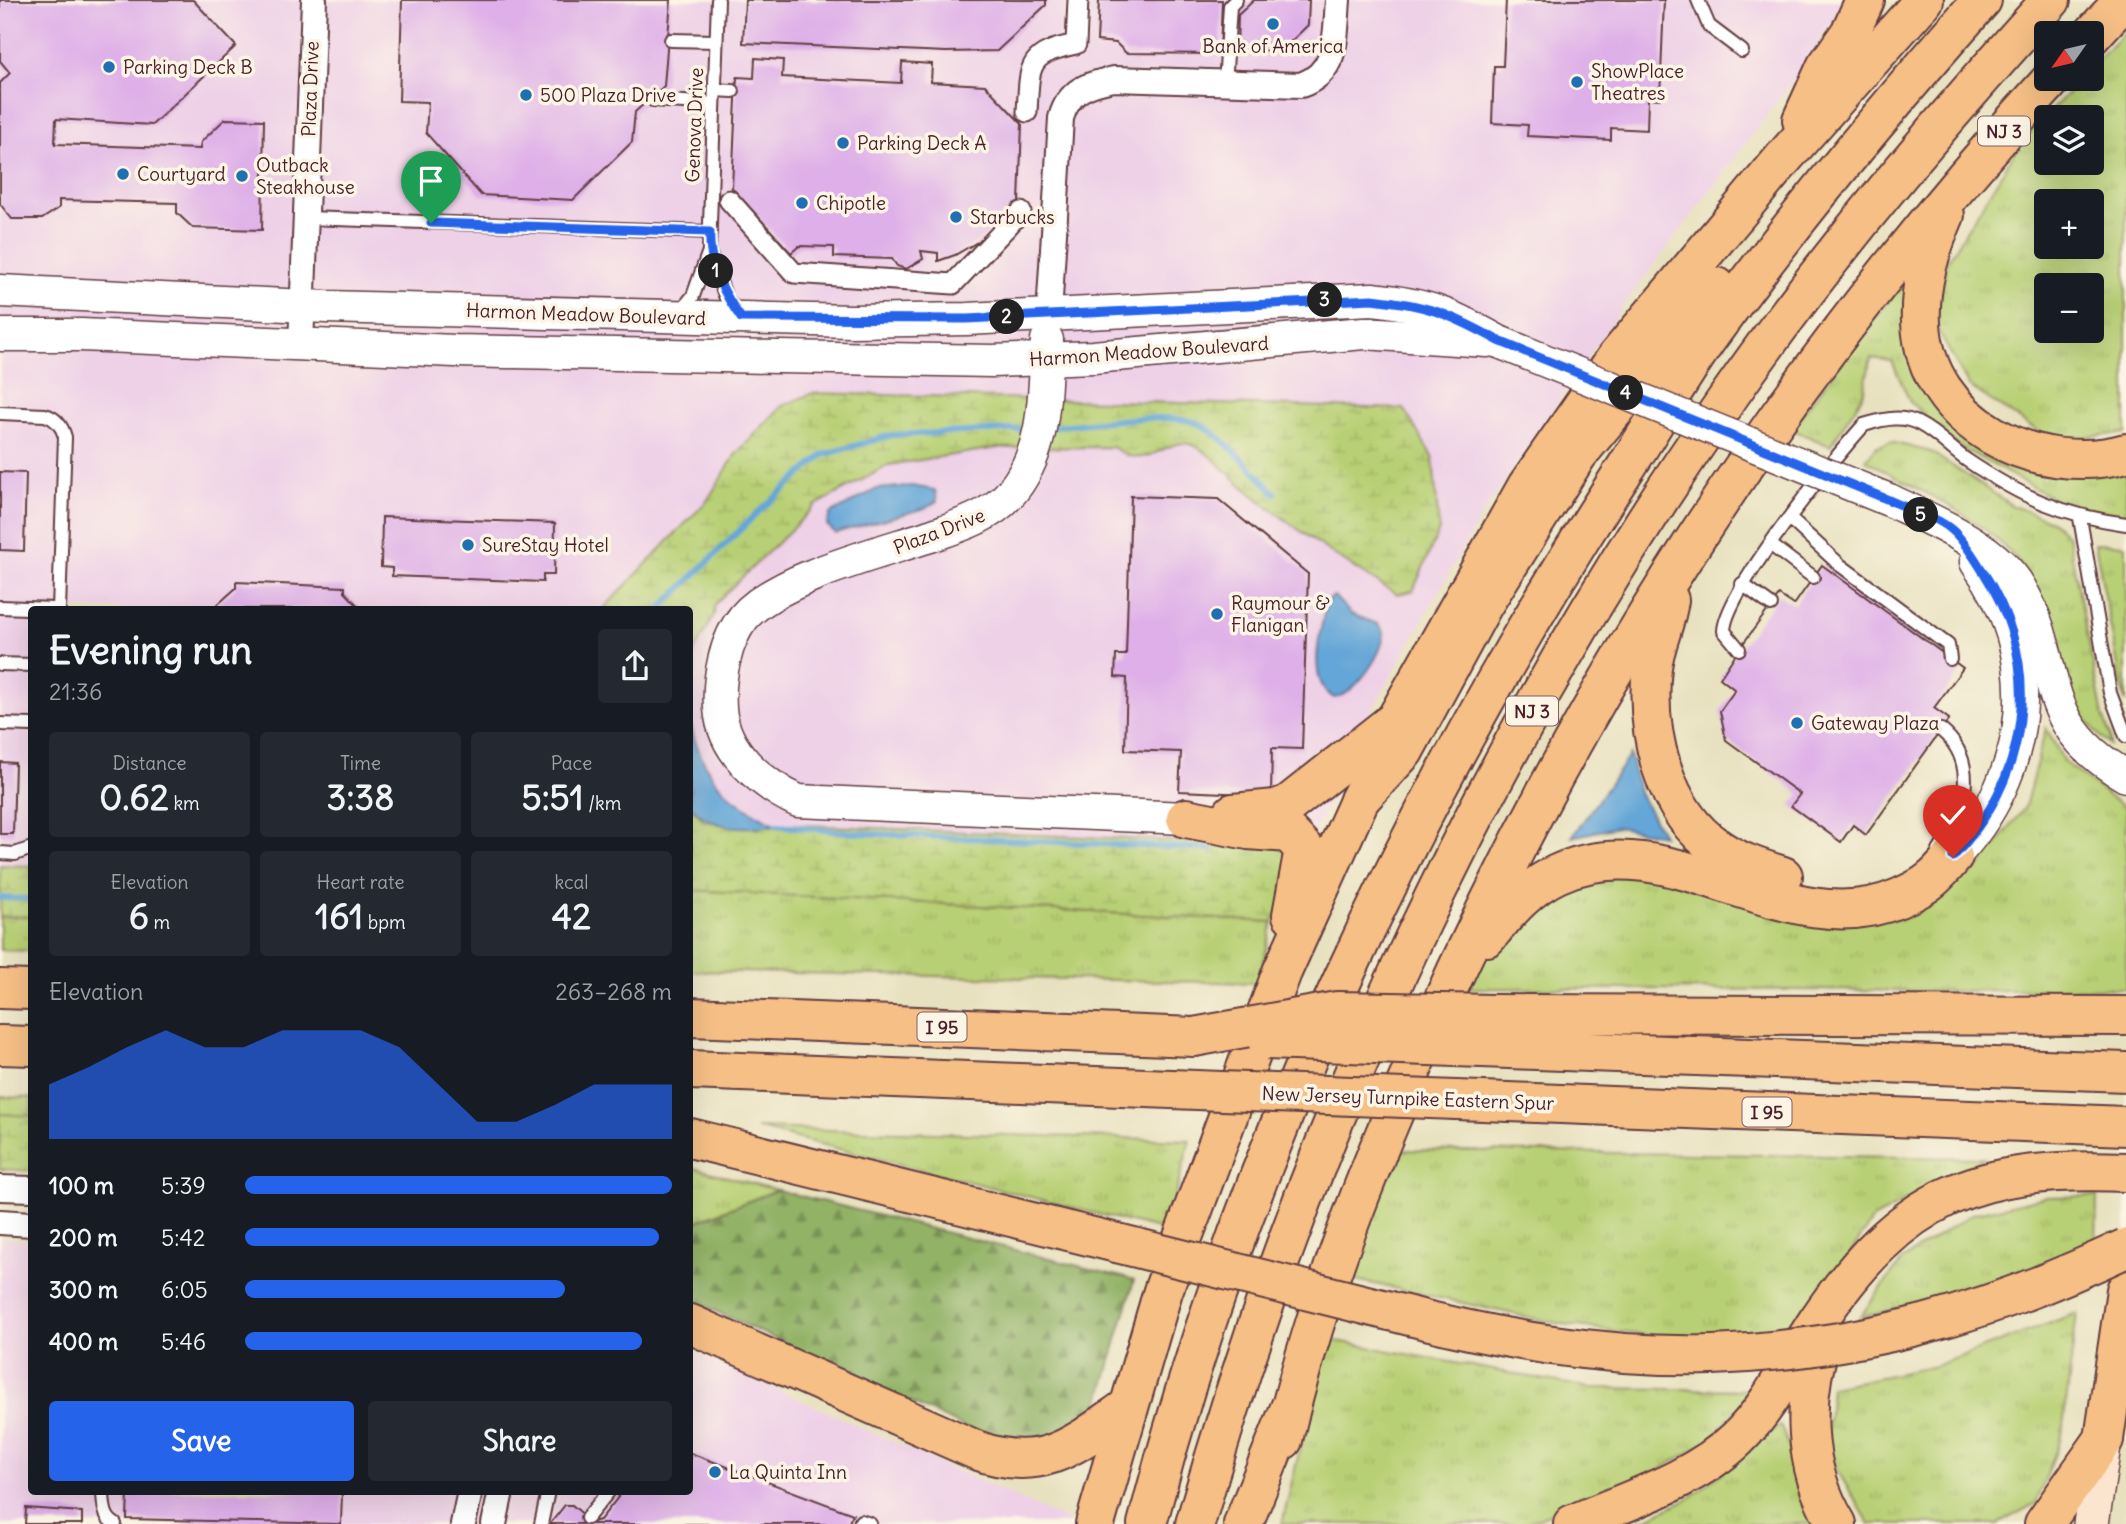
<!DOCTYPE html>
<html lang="en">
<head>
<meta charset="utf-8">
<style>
  body { margin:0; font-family:Delius,sans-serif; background:#242831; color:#f1f3f6; height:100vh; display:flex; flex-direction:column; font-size:26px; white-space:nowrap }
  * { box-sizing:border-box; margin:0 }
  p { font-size:23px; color:#9ea1a6 }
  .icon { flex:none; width:38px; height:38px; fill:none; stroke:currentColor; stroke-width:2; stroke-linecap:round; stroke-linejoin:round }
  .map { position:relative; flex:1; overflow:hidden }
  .sheet { position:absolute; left:28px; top:606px; width:665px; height:889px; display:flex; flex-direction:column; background:#171b24; border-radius:7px; box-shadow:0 7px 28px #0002 }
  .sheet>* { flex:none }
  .needle { width:46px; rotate:236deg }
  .tools { position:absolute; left:2034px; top:21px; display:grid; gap:14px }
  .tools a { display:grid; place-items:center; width:70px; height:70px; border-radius:7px; background:#171b24; box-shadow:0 7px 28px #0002; font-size:35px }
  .pin { position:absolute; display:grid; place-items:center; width:60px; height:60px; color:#fff; margin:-72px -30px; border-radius:50% 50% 50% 0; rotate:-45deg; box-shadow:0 0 7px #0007 }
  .pin .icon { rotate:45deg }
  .km { position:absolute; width:35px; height:35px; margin:-18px; border-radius:50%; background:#222; color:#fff; font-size:19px; line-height:35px; text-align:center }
  .round { display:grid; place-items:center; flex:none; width:74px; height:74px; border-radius:7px; background:#242831 }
  .headline { display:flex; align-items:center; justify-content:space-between; height:119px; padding:0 21px }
  h1 { font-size:38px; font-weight:700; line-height:52px }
  .figures { display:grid; grid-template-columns:repeat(3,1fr); gap:10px; height:119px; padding:7px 21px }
  .figures div { display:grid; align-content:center; border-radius:7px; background:#242831; text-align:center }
  .figures b { font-size:35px; font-weight:700 }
  .figures small { font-size:19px; font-weight:400 }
  .figures p { font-size:19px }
  .chart { height:196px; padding:14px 21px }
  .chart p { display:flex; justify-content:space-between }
  .chart svg { width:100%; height:126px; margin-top:7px; fill:#2563eb; opacity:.7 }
  .cta { display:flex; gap:14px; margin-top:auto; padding:14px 21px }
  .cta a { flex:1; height:80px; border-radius:7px; background:#2563eb; color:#fff; font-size:28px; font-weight:700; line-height:80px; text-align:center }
  .cta a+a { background:#242831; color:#f1f3f6 }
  ul { padding:0 21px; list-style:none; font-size:23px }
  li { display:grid; grid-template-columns:112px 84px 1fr; align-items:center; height:52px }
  li i { height:18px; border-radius:9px; background:#2563eb }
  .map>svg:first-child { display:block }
</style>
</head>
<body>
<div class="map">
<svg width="2126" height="1524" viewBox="0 0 2126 1524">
  <defs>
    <pattern id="grass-tufts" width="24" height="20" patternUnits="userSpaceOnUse" patternTransform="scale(1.75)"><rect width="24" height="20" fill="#b8d075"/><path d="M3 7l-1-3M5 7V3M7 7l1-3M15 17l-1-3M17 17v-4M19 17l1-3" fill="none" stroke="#a0b265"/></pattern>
    <pattern id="forest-firs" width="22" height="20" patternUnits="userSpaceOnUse" patternTransform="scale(1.75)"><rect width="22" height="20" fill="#92b266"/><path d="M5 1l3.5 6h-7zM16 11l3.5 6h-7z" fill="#799054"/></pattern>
    <pattern id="wetland-marsh" width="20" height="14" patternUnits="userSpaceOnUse" patternTransform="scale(1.75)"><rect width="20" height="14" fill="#b8d075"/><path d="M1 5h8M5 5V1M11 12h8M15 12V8" fill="none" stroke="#a0b265"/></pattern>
  </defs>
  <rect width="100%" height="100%" fill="#fcf5e5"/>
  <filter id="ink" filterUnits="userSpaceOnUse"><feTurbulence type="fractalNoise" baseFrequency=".0143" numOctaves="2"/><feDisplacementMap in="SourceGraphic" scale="14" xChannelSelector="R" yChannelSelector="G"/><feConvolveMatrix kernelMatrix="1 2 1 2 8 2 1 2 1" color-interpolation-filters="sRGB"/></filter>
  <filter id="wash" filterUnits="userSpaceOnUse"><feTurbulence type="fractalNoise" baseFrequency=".00686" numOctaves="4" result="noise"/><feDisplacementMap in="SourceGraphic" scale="28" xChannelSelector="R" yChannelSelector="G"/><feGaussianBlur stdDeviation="1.57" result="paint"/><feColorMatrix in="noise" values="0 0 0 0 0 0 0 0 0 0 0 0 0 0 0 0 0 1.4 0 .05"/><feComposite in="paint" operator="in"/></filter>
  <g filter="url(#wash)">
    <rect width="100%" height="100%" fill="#e8e1bf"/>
    <g fill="#eed0e7">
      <polygon points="0,0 1846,0 1796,77 1623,306 1481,516 1371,712 1273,922 690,890 690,609 32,609 31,866 0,865"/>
      <polygon points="0,1238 31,1241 32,1491 690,1491 690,1350 1068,1521 1068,1524 0,1524"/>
    </g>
    <g fill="url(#grass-tufts)" stroke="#817850" stroke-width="2" fill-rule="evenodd">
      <path d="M2126 31V433L2051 440 1969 386 1934 324 1947 262 2020 144 2081 79H2091V67ZM2046 117H2091V163H2046ZM2046 201H2091V247H2046ZM2046 285H2091V331H2046Z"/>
      <polygon points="1910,273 1960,429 2126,466 2126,519 2058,501 1957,445 1910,402 1892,361 1871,358 1863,395 1830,446 1791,429"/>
      <path d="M1891 442 1931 452 2013 506 2052 521 2068 536 2103 716 2110 735V745C2057 705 2067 637 2034 584 1993 517 1929 498 1866 460L1877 446Z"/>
      <polygon points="2095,543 2126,545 2126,703 2124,698"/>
      <polygon points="2046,728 2064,762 2126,809 2126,988 1958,991 1468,988 1495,938 1547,894 1615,869 1908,914 1976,870 2025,807"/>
      <polygon points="690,890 1273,922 1258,983 690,971"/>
      <polygon points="31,916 31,951 0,950 0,917"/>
      <polygon points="0,1097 31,1098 31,1116 0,1114"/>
      <polygon points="756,1128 1190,1140 1166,1231"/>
      <polygon points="1394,1150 1984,1158 1873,1219 1802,1327 1688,1341 1556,1323 1347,1278"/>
      <polygon points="690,1167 777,1190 690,1224"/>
      <polygon points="2097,1196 2096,1245 1962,1294 1860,1317 1903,1259 1972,1214 2045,1197"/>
      <polygon points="2077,1313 2062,1435 2036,1503 1998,1524 1870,1524 1826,1452 1831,1387 1935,1366"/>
      <polygon points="1326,1339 1590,1388 1755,1390 1710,1440 1659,1470 1524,1524 1282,1524"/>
      <polygon points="1780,1425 1821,1524 1635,1524 1693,1496"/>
    </g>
    <polygon fill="url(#forest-firs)" stroke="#6e6848" stroke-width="2" points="777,1190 1134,1280 1098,1407 1070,1437 1010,1449 690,1299 690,1224"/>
    <g fill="url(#wetland-marsh)" stroke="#817850" stroke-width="2">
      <path d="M813 393 1404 409 1433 458 1439 530 1413 591 1397 594C1343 563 1294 528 1246 489 1230 476 1215 457 1197 447 1168 430 1151 477 1113 447L997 448 889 465 816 505 715 604 714 615 690 659V609H603L707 501 736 454 782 406Z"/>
      <polygon points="690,805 704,821 756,827 782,824 1273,845 1293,855 1289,888 1273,922 690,890"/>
      <polygon points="0,865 31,866 31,916 0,917"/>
      <polygon points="0,1114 31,1116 31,1171 0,1169"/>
    </g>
    <g fill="#63a6d7" stroke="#566281" stroke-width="2">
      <polygon points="912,486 935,490 937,501 926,508 835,533 827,525 830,514 877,489"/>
      <path d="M1334 596 1351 614 1378 624 1384 632C1383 654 1356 694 1334 698 1305 681 1321 629 1327 601Z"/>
      <path d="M690 722C703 779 726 799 776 825 744 829 714 831 690 806Z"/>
      <polygon points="1630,755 1639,793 1663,835 1617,827 1572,837"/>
    </g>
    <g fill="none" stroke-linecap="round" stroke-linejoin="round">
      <g stroke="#63a6d7" stroke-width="6">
        <path d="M1049 427C1088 424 1158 412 1194 422 1216 428 1258 476 1275 493"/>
        <polyline points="660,609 755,515 823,455 892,435 1031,429"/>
        <polyline points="776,825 856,833 1211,849"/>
        <polyline points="0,898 32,899"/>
      </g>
    </g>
    <g id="blocks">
      <g fill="#deafe8">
        <polygon points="0,0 193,0 236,46 152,125 56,119 55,144 200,149 201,142 225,119 264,120 262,230 193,228 177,213 177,203 59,200 59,208 42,219 12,219 0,204 0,83 10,73 0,61"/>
        <polygon points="402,0 671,0 664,86 635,112 632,142 573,200 481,195 426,133 428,102 399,101"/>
        <polygon points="745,0 1046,0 1046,5 997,51 946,52 743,43"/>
        <polygon points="1099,0 1222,0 1220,54 1126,53 1116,43 1097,41"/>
        <polygon points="1254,0 1309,0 1308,25 1280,52 1237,48 1238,15"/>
        <polygon points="1506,0 1664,0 1660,99 1648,98 1647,130 1611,128 1611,140 1527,136 1528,125 1492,123 1494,66 1503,66"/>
        <polygon points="755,58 783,60 782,77 901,83 902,62 932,64 931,82 985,85 1022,124 1019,202 979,241 955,255 938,261 938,253 921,251 923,259 906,269 897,266 892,259 834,257 834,247 799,246 791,253 732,188 737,77 754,78"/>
        <polygon points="0,472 26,473 24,551 0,550"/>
        <polygon points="1131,496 1218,499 1308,574 1302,749 1272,748 1271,795 1179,791 1181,752 1125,750 1127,678 1115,677 1116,655 1126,655"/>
        <polygon points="382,517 555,523 554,575 543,575 543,582 392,576 392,568 381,567"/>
        <polygon points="1822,565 1963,668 1934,708 1949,719 1866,835 1853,825 1841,842 1791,806 1800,794 1726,740 1720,711 1735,690 1720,678 1739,649 1779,595 1794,605"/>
        <polygon points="236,582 345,587 345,592 361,609 210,609 210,606 216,606 236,588"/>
        <polygon points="0,762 15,763 13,834 0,834"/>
        <polygon points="690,1453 853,1514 848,1524 550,1524 565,1505 572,1505 592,1522 600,1520 623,1491 690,1491"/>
        <polygon points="128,1491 342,1491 341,1524 127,1519"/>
        <polygon points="26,1508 82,1512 82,1524 25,1524"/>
      </g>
    </g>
  </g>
  <g filter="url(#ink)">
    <use href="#blocks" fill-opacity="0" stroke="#623c41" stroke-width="2"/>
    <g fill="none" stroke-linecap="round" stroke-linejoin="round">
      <g stroke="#623c41" stroke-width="16">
        <g id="service">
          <polyline points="1698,0 1709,26 1742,51"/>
          <polyline points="671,40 716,41"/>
          <polyline points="1225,85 1230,6 1236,0"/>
          <polyline points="715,90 733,91"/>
          <polyline points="653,100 714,104"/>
          <polyline points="306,218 710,232"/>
          <polyline points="709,251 726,298 738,314"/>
          <polyline points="679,313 693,296 709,251 718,0"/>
          <path d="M0 413 45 415C56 418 62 426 65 437L59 609"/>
          <polyline points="2080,518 2110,693 2126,736"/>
          <polyline points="1790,519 1840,565 1948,645 1950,659"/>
          <polyline points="1771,545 1813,577"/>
          <polyline points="1742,584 1771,605"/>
          <polyline points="0,607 54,609"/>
          <path d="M1739 649 1724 631C1725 592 1834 458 1864 425 1883 419 1903 414 1921 425 1938 434 1952 450 1968 461 2022 497 2061 515 2126 524"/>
          <polyline points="0,664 32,665"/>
          <polyline points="0,724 32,725"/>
          <path d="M1939 851C1964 814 1981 763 1941 730"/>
          <polyline points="0,853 15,854 32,848"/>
          <path d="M103 1494C104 1506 104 1518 115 1524"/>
          <polyline points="587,1518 609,1491"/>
          <polyline points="541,1524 548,1491"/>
          <polyline points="860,1524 861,1521 870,1524"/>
        </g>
      </g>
      <g stroke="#623c41" stroke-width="23">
        <g id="pedestrian">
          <path d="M1027 112C1030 65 1026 54 1076 44L1078 0"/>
          <polyline points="729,200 794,273 953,284 1021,212"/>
        </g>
      </g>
      <g stroke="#623c41" stroke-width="28">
        <g id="minor">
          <path d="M1049 315 1061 118C1069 90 1087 84 1114 79L1301 85C1339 72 1335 34 1338 0"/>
          <polyline points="301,346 314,0"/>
          <polyline points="0,1188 32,1189"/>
          <polyline points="0,1222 32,1224"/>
          <polyline points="463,1524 470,1491"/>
          <polyline points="494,1524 501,1491"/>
        </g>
      </g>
      <g stroke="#623c41" stroke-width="35">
        <g id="tertiary">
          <path d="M0 291 326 307 852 321 967 319 1372 299C1428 305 1450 314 1499 342"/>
          <polyline points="0,335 81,335 455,351 992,361 1093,357 1364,333 1487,341"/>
          <path d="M1047 340C1044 395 1047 453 1008 496 989 517 959 526 933 535 883 552 777 578 744 617 725 640 718 679 720 708 723 752 762 784 798 801L1186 818"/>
          <path d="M1889 500C1931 520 1996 546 2020 588 2065 665 2031 722 2126 776"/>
          <path d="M1953 857C2033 774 2045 655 1976 562"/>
        </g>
      </g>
      <g stroke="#623c41" stroke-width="38">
        <polyline id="secondary" points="2091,1524 2104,1439"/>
      </g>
      <g stroke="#623c41" stroke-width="42">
        <g id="primary">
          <polyline points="2091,36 2124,0"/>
          <polyline points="1802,120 1826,67 1850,33 1865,0"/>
          <path d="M1945 215C1930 250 1919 285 1921 323 1926 424 2038 478 2126 453"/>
          <path d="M1669 600C1666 623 1655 644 1652 667 1645 731 1663 812 1719 849 1738 862 1761 869 1783 876"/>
          <polyline points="1233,813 1276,809 1289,804 1389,725"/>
          <polyline points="1186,818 1248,830 1289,833 1304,849 1292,915"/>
          <path d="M1487 937C1508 912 1527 888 1557 874 1670 820 1786 947 1899 898 1910 893 1922 888 1931 880 1939 874 1946 865 1953 857"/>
          <path d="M690 1324 976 1450C1043 1475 1076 1444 1128 1407"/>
          <polyline points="2104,1439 2126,1290"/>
          <path d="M1283 1440C1315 1302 1366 1174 1423 1045 1579 688 1789 366 2052 79"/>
          <polyline points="1095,1524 1163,1291 1202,1186 1282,972 1396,719 1527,486 1616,358 1787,154 1924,0"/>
        </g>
      </g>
      <g stroke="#623c41" stroke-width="42">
        <g id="motorway">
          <polyline points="1359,800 1404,751 1483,605 1578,454 1717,287"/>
          <polyline points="0,989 32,990"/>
          <polyline points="1494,1014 2126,1016"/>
          <polyline points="690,1017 1194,1037"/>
          <polyline points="0,1045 32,1046"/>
          <polyline points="1482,1048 2126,1072"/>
          <polyline points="690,1070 1171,1089"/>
          <polyline points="1456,1100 2126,1126"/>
          <polyline points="690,1138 1117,1243"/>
          <path d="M1390 1311C1496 1339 1602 1358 1712 1355"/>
          <path d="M1824 1334C1801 1396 1802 1467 1837 1524"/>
          <path d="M1147 1524C1244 1150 1415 792 1625 469 1654 425 1679 378 1710 335 1794 219 1886 108 1982 0"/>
          <path d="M1195 1524C1309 1123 1487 741 1727 399 1825 258 1936 127 2051 0"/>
          <polyline points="1243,1524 1290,1408"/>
          <path d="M1573 1524C1628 1500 1693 1481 1737 1439 1771 1406 1791 1361 1817 1322 1903 1194 1976 1166 2126 1172"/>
          <polyline points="2044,1524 2104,1439"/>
        </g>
      </g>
      <use href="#service" stroke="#fff" stroke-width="12"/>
      <use href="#pedestrian" stroke="#fff" stroke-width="19"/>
      <use href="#minor" stroke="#fff" stroke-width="24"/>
      <use href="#tertiary" stroke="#fff" stroke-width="32"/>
      <use href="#secondary" stroke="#fbe5cf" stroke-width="35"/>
      <use href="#primary" stroke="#f5bf86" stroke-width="38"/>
      <use href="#motorway" stroke="#f5bf86" stroke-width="38"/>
      <g stroke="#623c41" stroke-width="35" stroke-linecap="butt">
        <polyline id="tertiary-bridge" points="1499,342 1889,500"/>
      </g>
      <g stroke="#623c41" stroke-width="42" stroke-linecap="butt">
        <g id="motorway-bridge">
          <polyline points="1194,1037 1337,1011 1494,1014"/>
          <polyline points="1267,1040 1482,1048"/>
          <polyline points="1171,1089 1456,1100"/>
          <polyline points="1117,1243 1390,1311"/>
          <path d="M1712 1355C1866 1349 1988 1313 2126 1248"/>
        </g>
      </g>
      <use href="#tertiary-bridge" stroke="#fff" stroke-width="32"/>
      <use href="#motorway-bridge" stroke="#f5bf86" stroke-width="38"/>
    </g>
  </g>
  <g fill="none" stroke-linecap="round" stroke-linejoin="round" filter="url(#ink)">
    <g stroke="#fff" stroke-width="14">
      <path id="route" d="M431 223 710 232C708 264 723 293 741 318L967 319 1372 299C1428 305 1450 314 1499 341L1889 500C1908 509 1936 516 1952 530 1964 540 1975 559 1984 573 2044 667 2030 776 1953 857"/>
    </g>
    <use href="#route" stroke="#2563eb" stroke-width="9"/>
  </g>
  <g fill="#1f6fb2" stroke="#fcf5e5" stroke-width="2.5">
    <circle cx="1273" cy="24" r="7"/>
    <circle cx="109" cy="67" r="7"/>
    <circle cx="1577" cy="82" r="7"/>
    <circle cx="526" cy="95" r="7"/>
    <circle cx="843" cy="143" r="7"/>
    <circle cx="123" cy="174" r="7"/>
    <circle cx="242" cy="176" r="7"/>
    <circle cx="802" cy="203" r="7"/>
    <circle cx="956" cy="217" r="7"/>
    <circle cx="468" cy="545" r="7"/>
    <circle cx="1217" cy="614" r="7"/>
    <circle cx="1797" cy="723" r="7"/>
    <circle cx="715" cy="1472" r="7"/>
  </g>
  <g text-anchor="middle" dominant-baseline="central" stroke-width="7" stroke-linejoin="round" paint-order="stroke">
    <g fill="#fcf5e5" stroke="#7f5f63" stroke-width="2">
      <rect x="1978" y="116.5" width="52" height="29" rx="5"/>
      <rect x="1506" y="696.5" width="52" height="29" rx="5"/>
      <rect x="917.5" y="1012.5" width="49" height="29" rx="5"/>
      <rect x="1742.5" y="1097.5" width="49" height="29" rx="5"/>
    </g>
    <g font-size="18" font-weight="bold" fill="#4a1f2b">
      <text x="2004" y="131">NJ 3</text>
      <text x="1532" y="711">NJ 3</text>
      <text x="942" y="1027">I 95</text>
      <text x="1767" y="1112">I 95</text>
    </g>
    <g font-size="19" fill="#4a1f2b" stroke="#fcf5e5" text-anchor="start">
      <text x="1273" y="46" text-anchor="middle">Bank of America</text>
      <text x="123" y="67">Parking Deck B</text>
      <text x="1591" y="71">ShowPlace<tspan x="1591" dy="22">Theatres</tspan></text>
      <text x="540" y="95">500 Plaza Drive</text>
      <text x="857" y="143">Parking Deck A</text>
      <text x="256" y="165">Outback<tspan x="256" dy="22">Steakhouse</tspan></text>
      <text x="137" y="174">Courtyard</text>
      <text x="816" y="203">Chipotle</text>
      <text x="970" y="217">Starbucks</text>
      <text x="482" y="545">SureStay Hotel</text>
      <text x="1231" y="603">Raymour &amp;<tspan x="1231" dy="22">Flanigan</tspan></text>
      <text x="1811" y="723">Gateway Plaza</text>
      <text x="729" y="1472">La Quinta Inn</text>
    </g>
    <g font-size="19" fill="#4a1f2b" stroke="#fcf5e5">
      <text transform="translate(310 89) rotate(-88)">Plaza Drive</text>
      <text transform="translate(694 125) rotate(-88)">Genova Drive</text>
      <text transform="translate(586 314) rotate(2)">Harmon Meadow Boulevard</text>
      <text transform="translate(1149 351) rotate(-4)">Harmon Meadow Boulevard</text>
      <text transform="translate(939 531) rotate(-21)">Plaza Drive</text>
      <text transform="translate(1408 1098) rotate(2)">New Jersey Turnpike Eastern Spur</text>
    </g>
  </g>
</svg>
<div class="tools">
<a><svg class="needle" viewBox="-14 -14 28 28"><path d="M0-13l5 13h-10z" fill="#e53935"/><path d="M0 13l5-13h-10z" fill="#9ea1a6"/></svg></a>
<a><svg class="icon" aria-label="layers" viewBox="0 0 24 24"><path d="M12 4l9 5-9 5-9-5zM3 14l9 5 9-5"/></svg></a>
<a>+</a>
<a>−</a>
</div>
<div class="pin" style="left:431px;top:223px;background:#1e9e55"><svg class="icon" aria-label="arrive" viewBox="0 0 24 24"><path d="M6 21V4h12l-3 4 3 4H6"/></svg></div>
<div class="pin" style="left:1953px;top:857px;background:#d93025"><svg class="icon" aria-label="check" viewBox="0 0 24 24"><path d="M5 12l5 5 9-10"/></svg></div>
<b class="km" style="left:716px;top:271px">1</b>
<b class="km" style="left:1007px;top:317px">2</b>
<b class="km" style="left:1325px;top:300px">3</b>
<b class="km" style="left:1626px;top:393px">4</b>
<b class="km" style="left:1921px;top:515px">5</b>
<section class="sheet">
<div class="headline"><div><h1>Evening run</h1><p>21:36</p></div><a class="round"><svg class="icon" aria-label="share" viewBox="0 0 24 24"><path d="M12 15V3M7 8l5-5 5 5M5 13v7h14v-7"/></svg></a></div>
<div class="figures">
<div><p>Distance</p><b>0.62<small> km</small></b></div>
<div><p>Time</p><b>3:38</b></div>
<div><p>Pace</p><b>5:51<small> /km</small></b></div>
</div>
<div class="figures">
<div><p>Elevation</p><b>6<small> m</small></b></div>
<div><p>Heart rate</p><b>161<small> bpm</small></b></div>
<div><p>kcal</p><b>42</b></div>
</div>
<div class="chart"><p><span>Elevation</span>263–268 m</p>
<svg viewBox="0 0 160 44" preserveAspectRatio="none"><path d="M0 44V25L10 19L20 12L30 6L40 12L50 12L60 6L70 6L80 6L90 12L100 25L110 38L120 38L130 32L140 25L150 25L160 25V44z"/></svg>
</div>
<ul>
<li><b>100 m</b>5:39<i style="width:100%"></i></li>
<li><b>200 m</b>5:42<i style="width:97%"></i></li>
<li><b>300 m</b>6:05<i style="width:75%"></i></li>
<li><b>400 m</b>5:46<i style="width:93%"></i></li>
</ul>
<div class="cta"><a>Save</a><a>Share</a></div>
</section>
</div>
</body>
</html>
